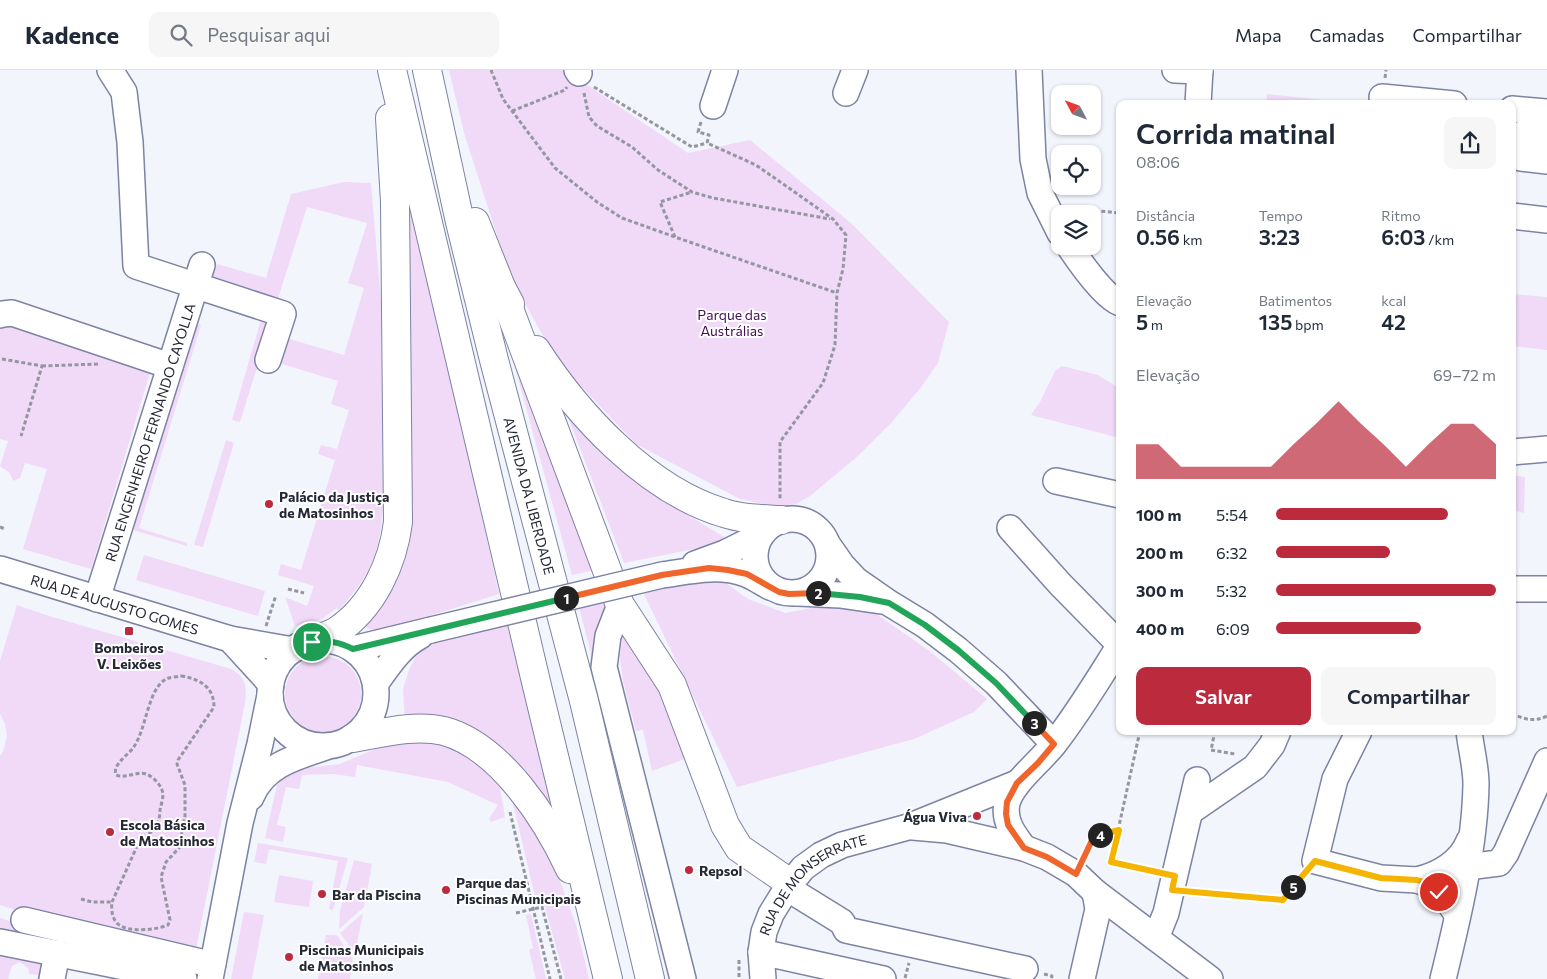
<!DOCTYPE html>
<html lang="pt">
<head>
<meta charset="utf-8">
<style>
  body { margin:0; font-family:Commissioner,sans-serif; background:#f6f6f7; color:#1f2937; height:100vh; display:flex; flex-direction:column; font-size:19px; white-space:nowrap }
  * { box-sizing:border-box; margin:0 }
  p { font-size:16px; color:#747a83 }
  .icon { flex:none; width:28px; height:28px; fill:none; stroke:currentColor; stroke-width:2; stroke-linecap:round; stroke-linejoin:round }
  .map { position:relative; flex:1; overflow:hidden }
  .details { position:absolute; left:1116px; top:30px; width:400px; height:635px; display:flex; flex-direction:column; background:#fff; border-radius:10px; box-shadow:0 1px 4px #0004 }
  .details>* { flex:none }
  .needle { width:32px; rotate:311deg }
  .fabs { position:absolute; left:1051px; top:15px; display:grid; gap:10px }
  .fabs a { display:grid; place-items:center; width:50px; height:50px; border-radius:10px; background:#fff; box-shadow:0 1px 4px #0004; font-size:25px }
  .pin { position:absolute; display:grid; place-items:center; width:42px; height:42px; color:#fff; margin:-21px; border:2px solid #fff; border-radius:50%; box-shadow:0 1px 5px #0007 }
  .km { position:absolute; width:25px; height:25px; margin:-12px; border-radius:50%; background:#222; color:#fff; font-size:14px; line-height:25px; text-align:center }
  .round { display:grid; place-items:center; flex:none; width:52px; height:52px; border-radius:10px; background:#f6f6f7 }
  .headline { display:flex; align-items:center; justify-content:space-between; height:85px; padding:0 20px }
  h1 { font-size:28px; font-weight:600; line-height:38px }
  .stats { display:grid; grid-template-columns:repeat(3,1fr); gap:8px; height:85px; padding:5px 20px }
  .stats div { display:grid; align-content:center }
  .stats b { font-size:21px; font-weight:600 }
  .stats small { font-size:14px; font-weight:400 }
  .stats p { font-size:14px }
  .chart { height:140px; padding:10px 20px }
  .chart p { display:flex; justify-content:space-between }
  .chart svg { width:100%; height:90px; margin-top:5px; fill:#bb2a3d; opacity:.7 }
  .primary-button { display:flex; gap:10px; margin-top:auto; padding:10px 20px }
  .primary-button a { flex:1; height:58px; border-radius:10px; background:#bb2a3d; color:#fff; font-size:20px; font-weight:600; line-height:58px; text-align:center }
  .primary-button a+a { background:#f6f6f7; color:#1f2937 }
  ul { padding:0 20px; list-style:none; font-size:16px }
  li { display:grid; grid-template-columns:80px 60px 1fr; align-items:center; height:38px }
  li i { height:12px; border-radius:6px; background:#bb2a3d }
  header { display:flex; align-items:center; gap:30px; box-sizing:border-box; height:70px; padding:0 25px; background:#fff; border-bottom:1px solid #e0e1e3 }
  header strong { font-size:24px }
  nav { display:flex; gap:28px; margin-inline-start:auto; font-size:18px }
  .search { width:350px; height:45px; background:#f6f6f7; display:flex; align-items:center; gap:12px; box-sizing:border-box; padding:0 18px; border-radius:10px; color:#747a83; font-size:19px }
  .map>svg:first-child { display:block }
</style>
</head>
<body>
<header>
<strong>Kadence</strong>
<div class="search"><svg class="icon" aria-label="search" viewBox="0 0 24 24"><circle cx="10" cy="10" r="6"/><path d="M15 15l6 6"/></svg>Pesquisar aqui</div>
<nav><a>Mapa</a><a>Camadas</a><a>Compartilhar</a></nav>
</header>
<div class="map">
<svg width="1547" height="909" viewBox="0 0 1547 909">
  <rect width="100%" height="100%" fill="#f3f5fc"/>
  <g fill="#f1d9f8">
    <polygon points="449,0 565,0 688,83 750,70 851,153 949,252 938,293 922,316 892,352 859,385 810,426 787,439 740,429 636,374 558,292 511,209 464,63"/>
    <polygon points="1267,24 1360,34 1266,34"/>
    <path d="M344 112 371 113 381 232 383 434C380 483 372 503 339 540L337 538 322 549 295 556 285 527 307 536 314 516 278 505 281 494 301 500 335 390 318 384 321 375 337 379 349 340 331 334 338 311 279 293 286 268 344 285 364 218 348 213 367 153 307 137 276 235 210 215 217 194 266 208 291 124Z"/>
    <path d="M408 132C441 262 470 393 499 524L384 560C373 560 368 560 360 553L397 505 410 472Z"/>
    <polygon points="1513,224 1547,227 1547,280 1513,276"/>
    <polygon points="262,246 272,249 240,352 232,350"/>
    <polygon points="501,246 600,499 572,505"/>
    <polygon points="196,253 201,255 139,458 187,473 187,476 133,460"/>
    <polygon points="3,255 12,255 152,296 91,499 23,479 47,399 25,393 20,408 13,411 10,403 0,396 8,371 0,369 0,259"/>
    <polygon points="1062,296 1098,305 1120,319 1120,368 1031,345 1040,332 1055,301"/>
    <polygon points="566,342 634,407 673,436 724,467 724,473 624,493"/>
    <polygon points="226,370 234,373 203,477 194,475"/>
    <polygon points="1513,405 1525,407 1524,443 1513,440"/>
    <polygon points="144,485 265,521 258,546 136,510"/>
    <polygon points="723,511 748,529 785,543 823,536 875,543 931,582 987,629 974,642 914,669 737,717 644,524 666,517"/>
    <polygon points="611,530 602,566 624,711 579,537"/>
    <path d="M17 535 46 545 231 599C246 607 247 617 245 633L195 884 75 859 0 835V686L3 682 7 666 5 654 0 644V591Z"/>
    <polygon points="508,555 558,753 531,716 405,653 403,619 409,600 415,588 427,576 437,572"/>
    <polygon points="623,561 651,603 668,637 690,687 652,701 643,660 636,661 623,611 620,588"/>
    <circle cx="323" cy="624" r="38"/>
    <polygon points="412,670 438,673 460,681 480,697 500,718 505,747 491,752 489,749 498,735 448,712 357,695 355,707 333,704 302,705 299,719 286,717 277,755 286,757 283,772 265,768 277,715 281,709 293,701 306,698 340,694 389,673"/>
    <polygon points="511,725 550,783 576,855 589,909 565,909 545,837 537,835"/>
    <polygon points="258,773 348,788 333,840 329,839 338,791 269,779 266,794 254,792"/>
    <polygon points="354,790 372,794 364,837 339,859 340,841"/>
    <polygon points="279,805 313,811 309,837 274,832"/>
    <polygon points="244,842 264,845 252,909 231,909"/>
    <polygon points="363,843 355,883 340,863"/>
    <polygon points="531,844 546,909 536,909 529,880 533,878 526,845"/>
    <polygon points="0,848 68,870 53,879 48,909 37,909 38,905 29,904 28,898 20,892 12,896 8,909 0,909"/>
    <polygon points="326,865 337,865 353,890 350,909 318,909"/>
  </g>
  <g fill="none" stroke-linecap="round" stroke-linejoin="round">
    <g stroke="#7d83a3" stroke-width="28">
      <g id="minor">
        <polyline points="110,0 124,22 126,39 130,72 136,196 283,244 268,290"/>
        <polyline points="577,0 579,3"/>
        <polyline points="1029,0 1033,89 1040,123 1060,163"/>
        <polyline points="1175,0 1200,1"/>
        <polyline points="846,23 855,0"/>
        <polyline points="1382,27 1454,34"/>
        <polyline points="1198,34 1200,0"/>
        <polyline points="713,36 725,0"/>
        <polyline points="1512,39 1547,42"/>
        <polyline points="1547,66 1523,63 1521,88 1547,91"/>
        <polyline points="1512,146 1547,150"/>
        <path d="M1069 176C1079 191 1104 227 1120 233"/>
        <polyline points="0,245 3,244 12,243 170,296"/>
        <polyline points="1512,382 1547,379"/>
        <polyline points="1056,411 1120,425"/>
        <circle cx="792" cy="486" r="37"/>
        <polyline points="1010,458 1060,514 1120,575"/>
        <polyline points="828,475 842,495 856,510 889,533 925,555 958,580 996,613 1054,674"/>
        <polyline points="695,494 725,483 761,465"/>
        <path id="s1" d="M0 499 230 569 293 580"/>
        <path d="M662 505C690 501 718 494 746 504 754 507 762 513 770 517"/>
        <polyline points="1512,519 1547,519"/>
        <polyline points="798,523 840,525 881,531"/>
        <path id="s2" d="M97 529 202 195"/>
        <polyline points="620,535 608,566 604,597 683,909"/>
        <polyline points="230,569 271,614"/>
        <circle cx="323" cy="623" r="53"/>
        <polyline points="353,579 431,560"/>
        <path d="M376 613C388 596 401 576 420 566"/>
        <polyline points="1359,661 1335,709 1315,791 1381,808 1417,810"/>
        <path d="M251 727C264 695 296 687 326 677"/>
        <polyline points="1191,741 1255,697 1272,675 1278,661"/>
        <polyline points="913,757 947,760 1024,778 1047,787 1076,804 1095,822 1210,909"/>
        <path d="M1024 778C1014 765 1003 751 1007 733 1012 713 1041 691 1054 674 1079 642 1099 608 1120 575"/>
        <polyline points="1467,797 1499,793 1506,783 1547,691"/>
        <polyline points="787,818 842,852 846,860 1025,899"/>
        <path d="M1457 845C1448 829 1436 816 1417 810 1439 805 1461 792 1469 771"/>
        <polyline points="24,850 201,892 213,893"/>
        <polyline points="1156,868 1166,843 1197,710"/>
        <polyline points="0,872 184,909"/>
        <polyline points="761,882 883,909"/>
        <polyline points="52,909 57,883"/>
        <polyline points="210,909 240,753 260,674 270,625"/>
        <path id="s3" d="M763 909 761 882 764 862 771 844 787 818 803 798 821 785 842 775 908 757 1017 713"/>
        <polyline points="1082,909 1098,839 1095,822"/>
        <path d="M1443 909C1458 848 1475 777 1476 714 1476 697 1471 679 1469 661"/>
      </g>
    </g>
    <g stroke="#7d83a3" stroke-width="30">
      <g id="highway">
        <polyline points="392,0 537,616 608,909"/>
        <path id="s4" d="M427 0 460 152 494 290 584 631 650 909"/>
        <polyline points="475,152 501,217 510,234"/>
        <polyline points="501,217 620,535 672,615 725,755 739,778 790,813"/>
        <path d="M536 280C578 345 647 420 724 443 742 449 761 449 781 450"/>
        <path d="M312 572C320 568 330 565 337 561 373 537 393 493 398 452L395 132 390 48"/>
        <path d="M353 668C382 663 415 654 444 661 500 676 547 749 570 799"/>
      </g>
    </g>
    <g stroke="#9496a0" stroke-width="3" stroke-dasharray="4 2.5" stroke-linecap="butt">
      <polyline points="491,0 503,29 555,98 597,132 622,148 675,167 837,223"/>
      <polyline points="1385,8 1386,0"/>
      <polyline points="594,17 692,77 707,73"/>
      <polyline points="584,23 589,47 597,56 632,77 658,100 692,122 713,128 830,149"/>
      <polyline points="512,41 565,20 567,17"/>
      <polyline points="701,52 698,62 709,65 707,73 756,95 833,149 846,165 843,199 837,223 835,275 823,313 780,372 780,430"/>
      <polyline points="1069,138 1120,143"/>
      <polyline points="675,167 660,132 692,122"/>
      <polyline points="2,289 42,296 21,366"/>
      <polyline points="42,296 98,294"/>
      <polyline points="0,457 5,459"/>
      <polyline points="288,519 304,523"/>
      <polyline points="266,556 276,525"/>
      <path d="M181 606C200 609 214 617 214 637L178 690 177 694 185 715V746L179 778 166 792 161 807 170 850 168 855C156 860 128 863 118 854 112 849 111 839 112 832L138 774C144 767 152 763 157 755 159 750 160 745 160 740 161 735 163 729 163 724 162 716 154 707 146 704 136 701 126 709 116 705 112 695 128 685 133 678 147 659 147 620 166 609 170 607 177 607 181 606Z"/>
      <path d="M1512 643C1524 650 1535 652 1547 646"/>
      <polyline points="1140,661 1111,792 1155,802"/>
      <polyline points="1215,661 1211,680 1235,684"/>
      <polyline points="510,742 550,909"/>
      <polyline points="1084,787 1093,766 1119,760"/>
      <polyline points="1192,822 1283,830 1302,806"/>
      <polyline points="81,829 92,832 112,832"/>
      <polyline points="516,843 542,837 561,909"/>
      <polyline points="739,890 739,909"/>
      <polyline points="1044,904 1052,906 1051,909"/>
      <polyline points="905,908 909,893"/>
    </g>
    <use href="#minor" stroke="#fff" stroke-width="25"/>
    <use href="#highway" stroke="#fff" stroke-width="28"/>
    <g stroke="#7d83a3" stroke-width="28" stroke-linecap="butt">
      <polyline id="minor-bridge" points="431,560 662,505"/>
    </g>
    <use href="#minor-bridge" stroke="#fff" stroke-width="25"/>
  </g>
  <g fill="none" stroke-linecap="round" stroke-linejoin="round">
    <g stroke="#fff" stroke-width="10">
      <path id="split-1" d="M312 572C328 570 339 572 353 579L566 528"/>
    </g>
    <g stroke="#fff" stroke-width="10">
      <polyline id="split-2" points="566,528 662,505 709,498 728,500 747,504 779,522 789,524 818,523"/>
    </g>
    <g stroke="#fff" stroke-width="10">
      <polyline id="split-3" points="818,523 860,527 889,533 925,555 958,580 996,613 1034,653"/>
    </g>
    <g stroke="#fff" stroke-width="10">
      <polyline id="split-4" points="1034,653 1054,674 1038,693 1017,713 1007,732 1006,744 1008,755 1024,778 1047,787 1076,804 1094,766 1100,765"/>
    </g>
    <g stroke="#fff" stroke-width="10">
      <polyline id="split-5" points="1100,765 1119,760 1111,792 1175,806 1172,820 1283,830 1293,817"/>
    </g>
    <g stroke="#fff" stroke-width="10">
      <polyline id="split-6" points="1293,817 1315,791 1381,808 1417,810 1427,813 1439,822"/>
    </g>
    <use href="#split-1" stroke="#22a559" stroke-width="6"/>
    <use href="#split-2" stroke="#f0652b" stroke-width="6"/>
    <use href="#split-3" stroke="#22a559" stroke-width="6"/>
    <use href="#split-4" stroke="#f0652b" stroke-width="6"/>
    <use href="#split-5" stroke="#f5b400" stroke-width="6"/>
    <use href="#split-6" stroke="#f5b400" stroke-width="6"/>
  </g>
  <g fill="#bb2a3d" stroke="#fff" stroke-width="2">
    <circle cx="269" cy="434" r="5"/>
    <rect x="124" y="556" width="10" height="10" rx="2.5"/>
    <circle cx="977" cy="746" r="5"/>
    <circle cx="110" cy="762" r="5"/>
    <circle cx="689" cy="800" r="5"/>
    <circle cx="446" cy="820" r="5"/>
    <circle cx="322" cy="824" r="5"/>
    <circle cx="289" cy="887" r="5"/>
  </g>
  <g text-anchor="middle" dominant-baseline="central" stroke-width="4" stroke-linejoin="round" paint-order="stroke">
    <g font-size="14" fill="#41104f" stroke="#fff">
      <text x="732" y="244">Parque das<tspan x="732" dy="16">Austrálias</tspan></text>
    </g>
    <g font-size="14" fill="#252835" stroke="#fff">
      <text stroke="none"><textPath href="#s2" startOffset="175">RUA ENGENHEIRO FERNANDO CAYOLLA</textPath></text>
      <text stroke="none"><textPath href="#s4" startOffset="438">AVENIDA DA LIBERDADE</textPath></text>
      <text stroke="none"><textPath href="#s1" startOffset="120">RUA DE AUGUSTO GOMES</textPath></text>
      <text stroke="none"><textPath href="#s3" startOffset="119">RUA DE MONSERRATE</textPath></text>
    </g>
    <g font-size="14" font-weight="bold" fill="#252835" stroke="#fff" text-anchor="start">
      <text x="279" y="426">Palácio da Justiça<tspan x="279" dy="16">de Matosinhos</tspan></text>
      <text x="129" y="577" text-anchor="middle">Bombeiros<tspan x="129" dy="16">V. Leixões</tspan></text>
      <text x="967" y="746" text-anchor="end">Água Viva</text>
      <text x="120" y="754">Escola Básica<tspan x="120" dy="16">de Matosinhos</tspan></text>
      <text x="699" y="800">Repsol</text>
      <text x="456" y="812">Parque das<tspan x="456" dy="16">Piscinas Municipais</tspan></text>
      <text x="332" y="824">Bar da Piscina</text>
      <text x="299" y="879">Piscinas Municipais<tspan x="299" dy="16">de Matosinhos</tspan></text>
    </g>
  </g>
</svg>
<div class="fabs">
<a><svg class="needle" viewBox="-14 -14 28 28"><path d="M0-13l5 13h-10z" fill="#e53935"/><path d="M0 13l5-13h-10z" fill="#747a83"/></svg></a>
<a><svg class="icon" aria-label="locate" viewBox="0 0 24 24"><circle cx="12" cy="12" r="6"/><path d="M12 2v4M12 18v4M2 12h4M18 12h4"/></svg></a>
<a><svg class="icon" aria-label="layers" viewBox="0 0 24 24"><path d="M12 4l9 5-9 5-9-5zM3 14l9 5 9-5"/></svg></a>
</div>
<div class="pin" style="left:312px;top:572px;background:#1e9e55"><svg class="icon" aria-label="arrive" viewBox="0 0 24 24"><path d="M6 21V4h12l-3 4 3 4H6"/></svg></div>
<div class="pin" style="left:1439px;top:822px;background:#d93025"><svg class="icon" aria-label="check" viewBox="0 0 24 24"><path d="M5 12l5 5 9-10"/></svg></div>
<b class="km" style="left:566px;top:528px">1</b>
<b class="km" style="left:818px;top:523px">2</b>
<b class="km" style="left:1034px;top:653px">3</b>
<b class="km" style="left:1100px;top:765px">4</b>
<b class="km" style="left:1293px;top:817px">5</b>
<section class="details">
<div class="headline"><div><h1>Corrida matinal</h1><p>08:06</p></div><a class="round"><svg class="icon" aria-label="share" viewBox="0 0 24 24"><path d="M12 15V3M7 8l5-5 5 5M5 13v7h14v-7"/></svg></a></div>
<div class="stats">
<div><p>Distância</p><b>0.56<small> km</small></b></div>
<div><p>Tempo</p><b>3:23</b></div>
<div><p>Ritmo</p><b>6:03<small> /km</small></b></div>
</div>
<div class="stats">
<div><p>Elevação</p><b>5<small> m</small></b></div>
<div><p>Batimentos</p><b>135<small> bpm</small></b></div>
<div><p>kcal</p><b>42</b></div>
</div>
<div class="chart"><p><span>Elevação</span>69–72 m</p>
<svg viewBox="0 0 160 44" preserveAspectRatio="none"><path d="M0 44V27L10 27L20 38L30 38L40 38L50 38L60 38L70 27L80 17L90 6L100 17L110 27L120 38L130 27L140 17L150 17L160 27V44z"/></svg>
</div>
<ul>
<li><b>100 m</b>5:54<i style="width:78%"></i></li>
<li><b>200 m</b>6:32<i style="width:52%"></i></li>
<li><b>300 m</b>5:32<i style="width:100%"></i></li>
<li><b>400 m</b>6:09<i style="width:66%"></i></li>
</ul>
<div class="primary-button"><a>Salvar</a><a>Compartilhar</a></div>
</section>
</div>
</body>
</html>
